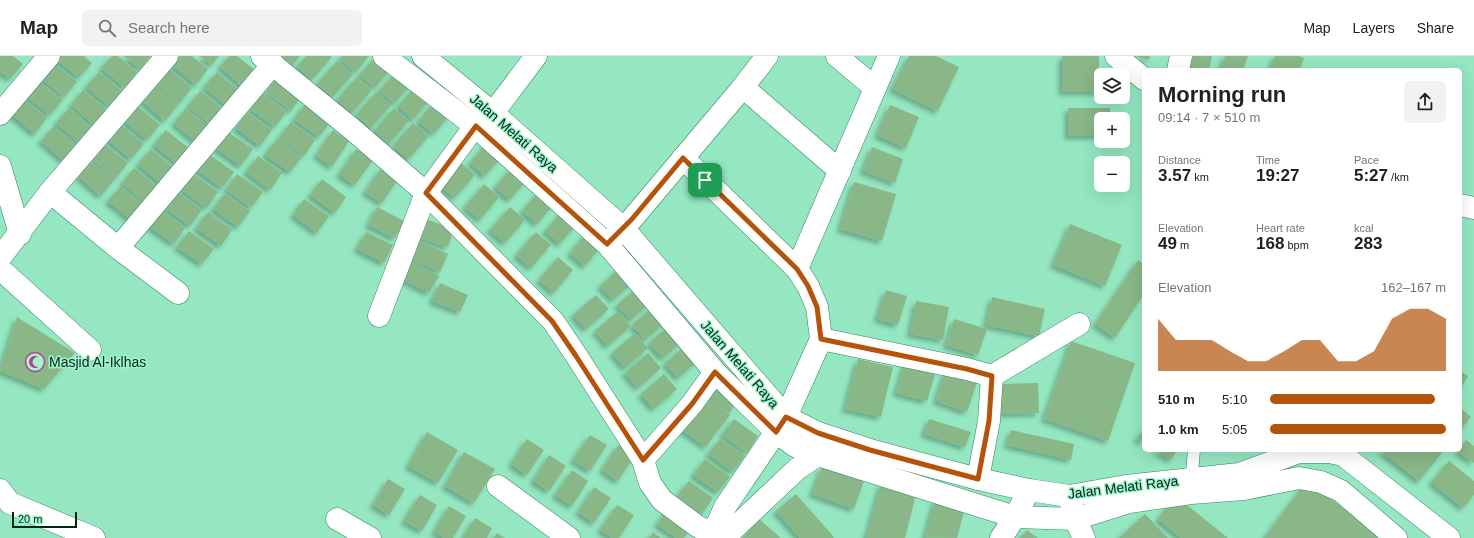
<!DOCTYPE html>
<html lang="en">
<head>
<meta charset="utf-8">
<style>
  body { margin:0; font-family:Arial,sans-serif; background:#f2f2f2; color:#202124; height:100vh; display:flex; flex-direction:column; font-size:15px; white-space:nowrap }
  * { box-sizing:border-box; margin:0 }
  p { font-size:13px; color:#757577 }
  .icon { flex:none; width:22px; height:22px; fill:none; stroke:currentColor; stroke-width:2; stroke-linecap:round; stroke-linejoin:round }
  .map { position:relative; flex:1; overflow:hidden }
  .drawer { position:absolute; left:1142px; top:12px; width:320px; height:384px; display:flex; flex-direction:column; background:#fff; border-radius:6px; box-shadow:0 4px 16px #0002 }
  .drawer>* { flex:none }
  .buttons { position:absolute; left:1094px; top:12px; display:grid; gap:8px }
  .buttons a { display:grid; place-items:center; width:36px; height:36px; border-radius:6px; background:#fff; box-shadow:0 4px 16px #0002; font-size:20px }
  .scale { position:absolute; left:12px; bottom:10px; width:65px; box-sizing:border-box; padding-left:4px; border:2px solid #022618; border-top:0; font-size:11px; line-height:14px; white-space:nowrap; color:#022618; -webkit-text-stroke:3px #a1f4cd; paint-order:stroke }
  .pin { position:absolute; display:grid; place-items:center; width:34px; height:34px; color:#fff; margin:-17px; border-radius:8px; box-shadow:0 2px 6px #0006 }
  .round { display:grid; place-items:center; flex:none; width:42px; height:42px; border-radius:6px; background:#f2f2f2 }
  .overview { display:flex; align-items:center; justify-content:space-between; height:68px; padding:0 16px }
  h1 { font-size:22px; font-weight:800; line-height:30px }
  .stats { display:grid; grid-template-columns:repeat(3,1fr); gap:6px; height:68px; padding:4px 16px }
  .stats div { display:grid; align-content:center }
  .stats b { font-size:17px; font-weight:800 }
  .stats small { font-size:11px; font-weight:400 }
  .stats p { font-size:11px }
  .chart { height:112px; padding:8px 16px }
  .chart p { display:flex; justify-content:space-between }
  .chart svg { width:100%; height:72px; margin-top:4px; fill:#b45309; opacity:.7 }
  ul { padding:0 16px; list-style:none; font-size:13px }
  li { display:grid; grid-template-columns:64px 48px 1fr; align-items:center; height:30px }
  li i { height:10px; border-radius:5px; background:#b45309 }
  header { display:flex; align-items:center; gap:24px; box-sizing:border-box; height:56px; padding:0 20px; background:#fff; border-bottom:1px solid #e0e0e0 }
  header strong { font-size:19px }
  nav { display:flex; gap:22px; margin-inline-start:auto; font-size:14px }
  .search { width:280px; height:36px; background:#f2f2f2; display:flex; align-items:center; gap:10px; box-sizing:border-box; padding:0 14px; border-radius:6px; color:#757577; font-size:15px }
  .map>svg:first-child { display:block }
</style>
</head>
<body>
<header>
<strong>Map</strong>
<div class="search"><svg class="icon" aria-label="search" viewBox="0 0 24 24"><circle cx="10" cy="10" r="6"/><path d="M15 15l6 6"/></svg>Search here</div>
<nav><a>Map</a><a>Layers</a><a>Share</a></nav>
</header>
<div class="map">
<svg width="1474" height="482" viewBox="0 0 1474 482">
  <defs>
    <filter id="shadow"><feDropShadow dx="-3.5" dy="3.5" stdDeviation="2" flood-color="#0004"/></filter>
  </defs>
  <rect width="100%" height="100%" fill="#94e7c0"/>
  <g fill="#8ab787" filter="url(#shadow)">
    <polygon points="0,0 13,0 23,8 10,23 0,15"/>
    <polygon points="58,0 84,0 92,7 79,22 56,3"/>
    <polygon points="112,0 118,0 137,16 125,32 101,12"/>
    <polygon points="124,0 151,0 140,13"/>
    <polygon points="180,0 192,0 208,13 196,29 172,9"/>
    <polygon points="200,0 219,0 212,9"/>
    <polygon points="229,0 237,0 256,15 243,31 220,11"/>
    <polygon points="281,0 300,0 292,10"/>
    <polygon points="306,0 330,0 332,1 312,24 297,11"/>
    <polygon points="342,0 369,0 355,17 339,3"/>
    <polygon points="377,0 394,10 375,32 359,19"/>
    <polygon points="909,0 936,0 959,11 938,55 892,33"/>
    <rect x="1062" y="0" width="37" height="36"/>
    <polygon points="1134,0 1150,0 1149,4"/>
    <polygon points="1193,0 1212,0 1209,14 1190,14"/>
    <polygon points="1225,0 1248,0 1243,14 1221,14"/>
    <polygon points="1275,0 1299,0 1304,2 1300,14 1270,14"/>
    <polygon points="337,5 353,18 333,41 317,28"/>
    <polygon points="54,7 77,26 64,41 41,22"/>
    <polygon points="399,12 414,25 394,48 379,35"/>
    <polygon points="169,13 192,32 179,48 156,28"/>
    <polygon points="99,16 122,35 109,50 86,31"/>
    <polygon points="217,16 240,35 227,50 204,31"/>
    <polygon points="277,21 302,39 291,55 266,37"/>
    <polygon points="357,21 372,34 352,57 337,44"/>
    <polygon points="39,25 63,44 50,59 26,40"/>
    <polygon points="418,28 433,40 413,64 398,50"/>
    <polygon points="155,30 178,49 165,65 142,45"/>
    <polygon points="83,34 107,54 94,69 71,49"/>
    <polygon points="200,35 224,54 211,69 188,50"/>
    <polygon points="376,36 391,49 371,72 356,59"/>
    <polygon points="262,37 287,55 275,71 250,53"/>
    <polygon points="438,42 453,55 434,78 418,65"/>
    <polygon points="24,43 47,62 35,78 11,58"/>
    <polygon points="306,47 331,65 319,81 294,63"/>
    <polygon points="136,49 160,69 147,84 124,65"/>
    <polygon points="890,49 919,61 906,92 877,79"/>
    <polygon points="69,52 92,72 79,87 56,67"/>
    <polygon points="186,52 210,71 197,87 174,67"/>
    <polygon points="394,52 409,65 389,88 374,75"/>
    <polygon points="1068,52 1110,52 1110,63 1101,63 1101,80 1068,80"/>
    <polygon points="247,56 272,74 260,90 236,72"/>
    <polygon points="291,66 315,84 304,100 279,82"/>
    <polygon points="413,67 429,80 409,103 393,90"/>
    <polygon points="121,69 144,88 131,103 108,84"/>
    <polygon points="54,70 77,90 64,105 41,85"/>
    <polygon points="166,74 190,93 177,108 154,89"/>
    <polygon points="333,74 349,85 332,111 316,99"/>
    <polygon points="228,76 253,93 241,110 216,92"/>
    <polygon points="277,83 302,101 290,116 265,99"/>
    <polygon points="489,84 505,97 485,120 470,107"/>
    <polygon points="104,88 128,107 115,123 92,103"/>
    <polygon points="872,91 903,103 895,127 863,115"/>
    <polygon points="151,93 174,112 161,128 138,108"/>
    <polygon points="356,93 373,104 355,129 339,118"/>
    <polygon points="209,98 234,116 222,132 197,114"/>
    <polygon points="258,100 282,117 270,134 246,116"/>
    <polygon points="90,105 114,124 101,140 78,120"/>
    <polygon points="460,106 475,119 455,142 440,130"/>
    <polygon points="515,108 530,120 510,144 495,131"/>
    <polygon points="382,111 399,122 382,147 365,136"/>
    <polygon points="134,112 158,131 145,147 122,127"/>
    <polygon points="193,118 218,136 207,152 182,134"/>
    <polygon points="237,118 263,136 251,152 226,134"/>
    <polygon points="322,123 346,141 335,157 310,139"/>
    <polygon points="854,126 896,138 882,185 840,173"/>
    <polygon points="484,128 499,141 480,164 465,151"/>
    <polygon points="121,130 144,149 131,164 108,145"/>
    <polygon points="542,132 557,145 537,168 522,155"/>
    <polygon points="178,136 202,154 190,170 166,153"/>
    <polygon points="225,137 250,155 238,171 213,153"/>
    <polygon points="304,143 329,160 317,177 293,159"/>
    <polygon points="377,151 404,165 395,182 368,169"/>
    <polygon points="510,151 525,164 505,187 490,174"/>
    <polygon points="565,152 580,164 560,188 545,175"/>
    <polygon points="161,154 185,172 174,188 149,170"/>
    <polygon points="208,156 232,174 221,190 196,172"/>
    <polygon points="425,163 454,173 448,191 419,182"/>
    <polygon points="1070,168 1122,189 1105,230 1053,209"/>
    <polygon points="589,174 605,186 585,210 570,197"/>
    <polygon points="189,175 214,193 202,208 177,191"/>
    <polygon points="366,176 393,189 384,207 357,193"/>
    <polygon points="536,176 551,189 531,212 516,199"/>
    <polygon points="420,185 448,198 440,216 412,204"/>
    <polygon points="558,201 573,214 554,237 539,224"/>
    <polygon points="1138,204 1144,208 1144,238 1115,282 1095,268"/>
    <polygon points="412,206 439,220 429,237 402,223"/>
    <polygon points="623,209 636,224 613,244 600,230"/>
    <polygon points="440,227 468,239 460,256 432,245"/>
    <polygon points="640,229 653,244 631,264 617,249"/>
    <polygon points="886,234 907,240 898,269 877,263"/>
    <polygon points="596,239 609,253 586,273 573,259"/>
    <polygon points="992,241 1045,253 1039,280 986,269"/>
    <polygon points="916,245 949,251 943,284 910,278"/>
    <polygon points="655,249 668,264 645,284 632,269"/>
    <polygon points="618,255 631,270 608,290 595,275"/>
    <polygon points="17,261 75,297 44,333 0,315"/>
    <polygon points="954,263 987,273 978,299 946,289"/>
    <polygon points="672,267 686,282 663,302 649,287"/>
    <polygon points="635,277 648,292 625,312 612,297"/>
    <polygon points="1071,285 1135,307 1108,385 1044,363"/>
    <polygon points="688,287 701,302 678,322 665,307"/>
    <polygon points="648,297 661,312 638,332 625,317"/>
    <polygon points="858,303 893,311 881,361 845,353"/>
    <polygon points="906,303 937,311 927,345 896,337"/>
    <polygon points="1460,315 1468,320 1460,333"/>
    <polygon points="945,316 977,326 967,356 936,345"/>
    <polygon points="664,318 677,333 654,353 641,338"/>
    <polygon points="716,323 740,341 729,357 704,340"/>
    <polygon points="1038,327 1039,357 1002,358 1001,328"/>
    <polygon points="705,341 730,359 718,375 693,357"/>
    <polygon points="1460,352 1471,361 1460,374"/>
    <polygon points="692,357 717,375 706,391 681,373"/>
    <polygon points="734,363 758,380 747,397 722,379"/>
    <polygon points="929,363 971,376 965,391 924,378"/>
    <polygon points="1144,372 1144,387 1137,383"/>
    <polygon points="1011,374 1074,388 1071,404 1007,389"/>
    <polygon points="427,376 458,394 438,427 408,410"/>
    <polygon points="590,379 607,389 590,415 573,404"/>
    <polygon points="527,383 544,394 527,419 511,408"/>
    <polygon points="720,383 745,400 733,416 708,398"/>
    <polygon points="1466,384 1474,390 1474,407 1457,395 1460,394 1460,391"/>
    <polygon points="618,389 635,399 618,425 602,414"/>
    <polygon points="1155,394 1177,394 1171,404"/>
    <polygon points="1380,394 1444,394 1419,425"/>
    <polygon points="464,396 495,413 474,447 445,430"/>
    <polygon points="549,399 566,410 549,435 533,425"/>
    <polygon points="705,403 730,421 718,436 693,419"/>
    <polygon points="1449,405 1474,425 1474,439 1463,452 1431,426"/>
    <polygon points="822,411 864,425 854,453 812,438"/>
    <polygon points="572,414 588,425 572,450 555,439"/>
    <polygon points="388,423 405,433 389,459 373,449"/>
    <polygon points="689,425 713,442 702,458 677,440"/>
    <polygon points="1307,425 1383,482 1264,482"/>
    <polygon points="881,428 916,438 905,482 866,482"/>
    <polygon points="594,431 611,442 594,467 578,456"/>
    <polygon points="796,438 834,481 833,482 800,482 776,455"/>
    <polygon points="420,439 437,449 422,475 404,465"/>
    <polygon points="1176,440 1228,482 1181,482 1158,463"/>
    <polygon points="935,444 965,451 957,482 925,481"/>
    <polygon points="617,449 634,459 619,482 612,482 600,474"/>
    <polygon points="449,450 466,460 453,482 444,482 434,476"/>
    <polygon points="668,452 693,470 684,482 676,482 657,468"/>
    <polygon points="1145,458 1168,482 1119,482"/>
    <polygon points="475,462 492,472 487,482 463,482"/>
    <polygon points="759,463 781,482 743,482"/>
    <polygon points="1027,474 1038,482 1020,482"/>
    <polygon points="653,476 661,482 649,482"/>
    <polygon points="497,477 505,482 494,482"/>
  </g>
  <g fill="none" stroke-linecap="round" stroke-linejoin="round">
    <g stroke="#318664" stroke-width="13">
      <polyline id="lane" points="1191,429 1194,394"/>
    </g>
    <g stroke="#318664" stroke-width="23">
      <g id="street">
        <polyline points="262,0 352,73 426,137 553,265 576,299 643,404 650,427 662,444 697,470 713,478"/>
        <polyline points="837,0 875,32"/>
        <polyline points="1116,0 1144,23"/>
        <polyline points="1178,14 1181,0"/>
        <polyline points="743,31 840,115"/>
        <polyline points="493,57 536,0"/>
        <polyline points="0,58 49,0"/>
        <polyline points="683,102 797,213"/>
        <polyline points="0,110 20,178"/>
        <polyline points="50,136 118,192 178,237"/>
        <polyline points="1460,149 1474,152"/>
        <polyline points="610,186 632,163 743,31 767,0"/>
        <polyline points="118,192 273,8"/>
        <polyline points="0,202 50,136 167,0"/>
        <polyline points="0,213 90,294"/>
        <polyline points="379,260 426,137 475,70"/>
        <polyline points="821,283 967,313 992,320 1079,268"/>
        <polyline points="643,404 692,348 715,316"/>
        <polyline points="978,423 989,365 992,320"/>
        <polyline points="498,430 569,482"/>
        <polyline points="0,434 10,447 94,482"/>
        <polyline points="1069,440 1075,463 1084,482"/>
        <polyline points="337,463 370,482"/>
        <polyline points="711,482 725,451 786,361 821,283 817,251 808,230 797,213 889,0"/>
        <polyline points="724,482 797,413 818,399"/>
        <polyline points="1001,482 1015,461 1029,434"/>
      </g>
    </g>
    <g stroke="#318664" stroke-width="23">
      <g id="secondary">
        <polyline points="384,0 475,70 607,188 715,316 776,376 795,390 818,399 1015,461 1075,463 1129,446 1191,437 1244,433 1299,422 1321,426 1341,435 1396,482"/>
        <polyline points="423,0 493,57 623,172 786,361 818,377 870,394 978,423 1029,434 1069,440 1126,430 1239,418 1299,396 1330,396 1343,399 1449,482"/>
      </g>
    </g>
    <use href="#lane" stroke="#fff" stroke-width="12"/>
    <use href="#street" stroke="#fff" stroke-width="22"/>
    <use href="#secondary" stroke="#fff" stroke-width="22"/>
  </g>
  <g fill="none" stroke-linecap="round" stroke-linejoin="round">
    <g stroke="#fff" stroke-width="8">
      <polygon id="route" points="476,70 607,188 632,163 683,102 797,213 808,230 817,251 821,283 967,313 992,320 989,365 978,423 870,394 818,377 786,361 776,376 715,316 692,348 643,404 576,300 552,265 426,137"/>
    </g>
    <use href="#route" stroke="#b45309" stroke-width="5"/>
  </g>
  <defs>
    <g id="mosque-ring" transform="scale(1)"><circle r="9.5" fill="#a1f4cd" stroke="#ba3f92" stroke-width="1.5"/><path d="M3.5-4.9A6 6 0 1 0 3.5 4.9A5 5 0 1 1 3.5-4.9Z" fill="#ba3f92"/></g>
  </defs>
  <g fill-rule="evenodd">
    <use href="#mosque-ring" x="35" y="306"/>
  </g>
  <g text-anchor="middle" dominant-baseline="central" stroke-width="3" stroke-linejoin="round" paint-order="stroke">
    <g font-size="14" fill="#022618" stroke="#a1f4cd">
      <text transform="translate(514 77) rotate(41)">Jalan Melati Raya</text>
      <text transform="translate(740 308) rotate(49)">Jalan Melati Raya</text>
      <text transform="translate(1123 431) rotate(-7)">Jalan Melati Raya</text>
    </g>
    <g font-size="14" fill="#022618" stroke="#a1f4cd" text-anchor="start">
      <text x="49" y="306">Masjid Al-Iklhas</text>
    </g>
  </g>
</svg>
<div class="buttons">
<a><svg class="icon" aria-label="layers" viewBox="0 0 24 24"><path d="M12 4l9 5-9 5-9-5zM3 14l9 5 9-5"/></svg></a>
<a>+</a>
<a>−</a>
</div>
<div class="scale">20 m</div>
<div class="pin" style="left:705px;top:124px;background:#1e9e55"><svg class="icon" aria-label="arrive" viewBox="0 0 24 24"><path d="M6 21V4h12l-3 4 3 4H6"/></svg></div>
<section class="drawer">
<div class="overview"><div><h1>Morning run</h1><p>09:14 · 7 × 510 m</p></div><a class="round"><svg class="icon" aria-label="share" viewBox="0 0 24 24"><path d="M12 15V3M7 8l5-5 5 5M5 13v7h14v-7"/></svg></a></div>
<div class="stats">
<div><p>Distance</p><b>3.57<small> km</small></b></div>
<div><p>Time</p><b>19:27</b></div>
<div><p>Pace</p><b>5:27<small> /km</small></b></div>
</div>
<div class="stats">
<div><p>Elevation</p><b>49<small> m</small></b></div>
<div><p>Heart rate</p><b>168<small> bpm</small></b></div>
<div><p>kcal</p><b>283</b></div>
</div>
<div class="chart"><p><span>Elevation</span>162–167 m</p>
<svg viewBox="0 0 160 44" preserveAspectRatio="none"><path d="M0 44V12L10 25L20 25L30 25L40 32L50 38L60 38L70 32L80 25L90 25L100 38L110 38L120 32L130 12L140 6L150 6L160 12V44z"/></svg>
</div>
<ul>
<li><b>510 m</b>5:10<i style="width:94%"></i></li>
<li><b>1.0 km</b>5:05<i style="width:100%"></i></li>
</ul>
</section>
</div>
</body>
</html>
